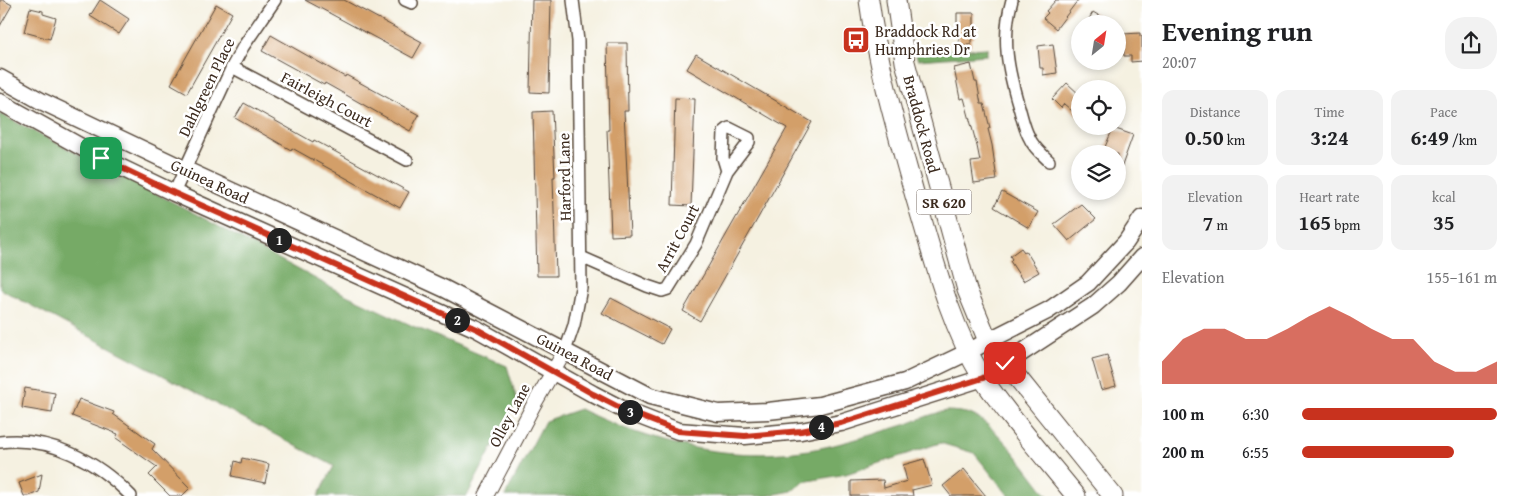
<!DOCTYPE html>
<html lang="en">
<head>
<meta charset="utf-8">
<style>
  body { margin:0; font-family:"Gentium Book Plus",serif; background:#f2f2f2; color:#202124; height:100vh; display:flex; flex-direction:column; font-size:19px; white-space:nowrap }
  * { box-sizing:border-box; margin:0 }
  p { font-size:16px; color:#757577 }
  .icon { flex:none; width:28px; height:28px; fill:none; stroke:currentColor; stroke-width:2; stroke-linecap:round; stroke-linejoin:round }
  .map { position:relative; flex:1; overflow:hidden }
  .drawer { display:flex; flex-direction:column; background:#fff; width:375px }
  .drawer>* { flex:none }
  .needle { width:32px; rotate:30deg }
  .controls { position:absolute; left:1071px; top:15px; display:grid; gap:10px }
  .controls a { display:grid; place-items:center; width:55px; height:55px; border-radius:50%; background:#fff; box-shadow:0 2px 8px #0003; font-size:25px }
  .pin { position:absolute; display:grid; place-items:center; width:42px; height:42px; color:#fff; margin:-21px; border-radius:10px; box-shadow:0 2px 8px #0006 }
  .km { position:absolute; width:25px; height:25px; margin:-12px; border-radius:50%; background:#222; color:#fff; font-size:14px; line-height:25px; text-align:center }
  .round { display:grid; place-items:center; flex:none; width:52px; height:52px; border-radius:20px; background:#f2f2f2 }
  .summary { display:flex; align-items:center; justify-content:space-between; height:85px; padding:0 20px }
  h1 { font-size:28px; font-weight:700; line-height:38px }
  .stats { display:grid; grid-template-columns:repeat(3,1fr); gap:8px; height:85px; padding:5px 20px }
  .stats div { display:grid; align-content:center; border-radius:12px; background:#f2f2f2; text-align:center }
  .stats b { font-size:21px; font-weight:700 }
  .stats small { font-size:14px; font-weight:400 }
  .stats p { font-size:14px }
  .chart { height:140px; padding:10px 20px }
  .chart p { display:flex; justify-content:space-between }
  .chart svg { width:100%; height:90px; margin-top:5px; fill:#c8321e; opacity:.7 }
  ul { padding:0 20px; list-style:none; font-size:16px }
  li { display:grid; grid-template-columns:80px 60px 1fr; align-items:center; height:38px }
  li i { height:12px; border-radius:6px; background:#c8321e }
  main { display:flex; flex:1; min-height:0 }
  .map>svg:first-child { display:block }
</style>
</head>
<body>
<main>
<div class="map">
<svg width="1142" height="496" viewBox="0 0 1142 496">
  <rect width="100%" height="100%" fill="#fff"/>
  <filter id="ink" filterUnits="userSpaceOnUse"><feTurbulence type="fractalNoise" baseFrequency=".02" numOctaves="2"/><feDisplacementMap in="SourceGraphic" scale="10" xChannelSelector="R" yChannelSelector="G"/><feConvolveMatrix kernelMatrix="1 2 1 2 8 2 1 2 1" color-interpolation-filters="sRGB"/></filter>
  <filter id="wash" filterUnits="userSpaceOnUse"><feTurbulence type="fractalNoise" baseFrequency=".0096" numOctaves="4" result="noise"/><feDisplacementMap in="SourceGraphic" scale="20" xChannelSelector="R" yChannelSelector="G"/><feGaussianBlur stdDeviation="1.12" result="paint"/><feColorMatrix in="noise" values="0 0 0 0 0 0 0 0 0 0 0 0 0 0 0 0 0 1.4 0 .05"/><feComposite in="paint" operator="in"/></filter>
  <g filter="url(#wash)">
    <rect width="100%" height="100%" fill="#f5f1e1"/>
    <g fill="#76aa66" stroke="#586a42">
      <polygon points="987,48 987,55 918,60 915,52"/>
      <polygon points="0,114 194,213 338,291 415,327 507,366 517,400 467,496 392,496 388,494 387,496 318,496 334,466 0,289"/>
      <path d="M580 409C659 448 747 466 834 445 858 439 881 432 904 425 918 420 932 413 947 411 955 411 963 412 970 414 997 424 1029 473 1048 496H1009L974 453 940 443 846 474 803 482 792 491 766 496H505L545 421Z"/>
    </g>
    <g id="blocks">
      <g fill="#d39f69">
        <polygon points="0,0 3,0 12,5 0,26"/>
        <polygon points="100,0 129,19 119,34 90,16"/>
        <polygon points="305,0 344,0 422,42 413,58"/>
        <polygon points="532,0 551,0 549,93 530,92"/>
        <polygon points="1056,0 1078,0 1056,29 1043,18 1048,13 1046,11"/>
        <polygon points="216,4 232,13 187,93 171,84"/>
        <polygon points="30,8 43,11 43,14 56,18 50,39 24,32"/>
        <polygon points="1093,12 1113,24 1086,24"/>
        <polygon points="957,13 974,13 974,38 971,38 971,45 959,45 959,37 957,37"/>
        <polygon points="1140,33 1140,36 1142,36 1142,61 1131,62 1131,56 1124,56 1123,34"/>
        <polygon points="271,35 345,77 346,75 419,115 410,131 325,83 324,85 262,51"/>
        <polygon points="607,43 627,43 628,111 624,111 630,235 611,236 607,130 609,130"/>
        <polygon points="1053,44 1057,73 1043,75 1043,68 1040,68 1038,46"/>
        <polygon points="696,54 812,122 700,321 683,311 787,128 687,69"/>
        <polygon points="971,64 975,82 977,82 981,104 984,104 990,128 988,129 992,145 997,180 974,183 971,162 980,161 977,146 964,98 960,99 954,68"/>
        <polygon points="1067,83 1080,95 1080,107 1078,116 1064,104 1061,108 1052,99"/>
        <polygon points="675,98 695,99 691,206 672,205"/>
        <polygon points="244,103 313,142 314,140 409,192 400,208 292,148 291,150 235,118"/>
        <polygon points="552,111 555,177 553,177 556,276 537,276 533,112"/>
        <polygon points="1113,128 1133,135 1119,174 1118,173 1118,154 1102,154"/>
        <polygon points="1002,192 1038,212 1029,228 994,207"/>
        <polygon points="1081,204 1096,219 1069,241 1054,224"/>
        <polygon points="1021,248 1024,252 1026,251 1039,272 1023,281 1010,261 1012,259 1010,256"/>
        <polygon points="611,298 670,329 662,344 602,313"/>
        <polygon points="1107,355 1116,386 1101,390 1092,359"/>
        <polygon points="25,388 55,393 52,413 22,408"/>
        <polygon points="79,399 114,412 113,414 155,444 152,449 190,488 182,496 170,496 149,475 157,467 116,438 118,434 72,416"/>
        <polygon points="242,458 269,464 265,483 232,476 235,461 241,463"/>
        <polygon points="924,459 932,485 912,490 913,496 851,496 851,481 883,480 884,488 907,481 903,465"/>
        <polygon points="964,469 986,496 951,496 943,486"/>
        <polygon points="42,474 39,492 29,496 24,496 19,483"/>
      </g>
    </g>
  </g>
  <g filter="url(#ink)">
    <use href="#blocks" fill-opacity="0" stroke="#57483b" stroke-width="1"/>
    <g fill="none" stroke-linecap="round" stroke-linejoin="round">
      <g stroke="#57483b" stroke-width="14">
        <g id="minor">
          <polyline points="405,0 412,3"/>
          <path d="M1012 0C1001 39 1008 70 1019 107 1022 117 1024 128 1029 137 1033 147 1041 153 1049 161"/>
          <polyline points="232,67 407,160"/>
          <polyline points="174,193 232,67 243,47 275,0"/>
          <polyline points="581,257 647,286 662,291 668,289 696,244 727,171 749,142 749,138 729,128 724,132 723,158 727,171"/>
          <polyline points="565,351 574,325 581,288 578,41 573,0"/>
          <path d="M0 442C50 436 97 461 131 496"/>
        </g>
      </g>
      <g stroke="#57483b" stroke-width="16">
        <polyline id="tertiary" points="486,496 533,406 565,351"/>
      </g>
      <g stroke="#57483b" stroke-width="19">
        <g id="secondary">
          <polyline points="0,78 41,101 184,169 445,289 650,396 718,413 768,411 820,405 905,382 968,352 988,341 1049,310 1088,283 1126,242 1142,218"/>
          <polyline points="0,102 101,158 174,193 477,329 593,394 624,410 678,431 745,436 801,431 841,423 983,378 1093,306 1119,283 1142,257"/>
        </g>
      </g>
      <g stroke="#57483b" stroke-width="21">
        <g id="primary">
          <path d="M869 0C878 67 897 131 915 196 933 256 949 323 982 377 990 390 1000 402 1009 414 1031 442 1054 469 1076 496"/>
          <polyline points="896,0 905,62 922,125 967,290 988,341 1113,496"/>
        </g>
      </g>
      <use href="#minor" stroke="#fff" stroke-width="11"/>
      <use href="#tertiary" stroke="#fff" stroke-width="14"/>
      <use href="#secondary" stroke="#fff" stroke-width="16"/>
      <use href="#primary" stroke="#fff" stroke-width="19"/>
    </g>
  </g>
  <g fill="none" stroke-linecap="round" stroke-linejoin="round" filter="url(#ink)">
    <g stroke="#fff" stroke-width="10">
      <polyline id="route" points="101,158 174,193 477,329 593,394 624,410 678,431 745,436 801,431 841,423 983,378 1005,363"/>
    </g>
    <use href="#route" stroke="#c8321e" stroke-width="6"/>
  </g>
  <defs>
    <g id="bus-square" transform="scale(1.4375)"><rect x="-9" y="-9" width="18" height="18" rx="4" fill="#c8321e" stroke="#fff"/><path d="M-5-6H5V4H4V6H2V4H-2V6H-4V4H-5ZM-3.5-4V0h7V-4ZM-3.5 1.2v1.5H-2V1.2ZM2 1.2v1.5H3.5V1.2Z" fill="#fff"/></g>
  </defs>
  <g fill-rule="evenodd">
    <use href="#bus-square" x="856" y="40"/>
  </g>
  <g text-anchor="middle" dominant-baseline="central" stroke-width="5" stroke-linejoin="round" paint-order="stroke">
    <rect fill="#fff" stroke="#766a62" stroke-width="1" x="916.5" y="189.5" width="55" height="25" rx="4"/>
    <g font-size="15" font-weight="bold" fill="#3b2a1e">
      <text x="944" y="202">SR 620</text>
    </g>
    <g font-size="16" fill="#3b2a1e" stroke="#fff" text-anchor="start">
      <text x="875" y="31">Braddock Rd at<tspan x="875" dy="18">Humphries Dr</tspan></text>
    </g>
    <g font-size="16" fill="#3b2a1e" stroke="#fff">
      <text transform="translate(206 87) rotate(-64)">Dahlgreen Place</text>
      <text transform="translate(327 99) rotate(28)">Fairleigh Court</text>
      <text transform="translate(922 124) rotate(75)">Braddock Road</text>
      <text transform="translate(564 177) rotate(-91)">Harford Lane</text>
      <text transform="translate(210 181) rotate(25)">Guinea Road</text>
      <text transform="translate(677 238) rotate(-62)">Arrit Court</text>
      <text transform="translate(575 356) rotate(28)">Guinea Road</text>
      <text transform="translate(509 415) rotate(-62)">Olley Lane</text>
    </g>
  </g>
</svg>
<div class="controls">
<a><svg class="needle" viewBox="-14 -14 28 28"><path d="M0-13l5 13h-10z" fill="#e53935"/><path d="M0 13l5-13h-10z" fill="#757577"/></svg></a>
<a><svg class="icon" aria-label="locate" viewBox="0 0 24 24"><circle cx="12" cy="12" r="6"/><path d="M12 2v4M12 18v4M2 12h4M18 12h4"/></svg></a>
<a><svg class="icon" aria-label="layers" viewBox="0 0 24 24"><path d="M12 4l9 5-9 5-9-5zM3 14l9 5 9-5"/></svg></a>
</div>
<div class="pin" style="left:101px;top:158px;background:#1e9e55"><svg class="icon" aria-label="arrive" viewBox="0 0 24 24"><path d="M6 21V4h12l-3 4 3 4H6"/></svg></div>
<div class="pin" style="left:1005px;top:363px;background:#d93025"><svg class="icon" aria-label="check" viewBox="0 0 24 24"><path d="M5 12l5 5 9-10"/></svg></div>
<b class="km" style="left:279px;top:240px">1</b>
<b class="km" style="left:457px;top:320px">2</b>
<b class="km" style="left:630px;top:412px">3</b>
<b class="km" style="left:821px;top:427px">4</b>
</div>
<section class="drawer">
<div class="summary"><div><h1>Evening run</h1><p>20:07</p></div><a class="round"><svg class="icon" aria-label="share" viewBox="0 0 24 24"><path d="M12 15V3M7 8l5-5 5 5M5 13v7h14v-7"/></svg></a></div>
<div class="stats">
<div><p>Distance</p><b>0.50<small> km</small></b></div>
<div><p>Time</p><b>3:24</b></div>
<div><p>Pace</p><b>6:49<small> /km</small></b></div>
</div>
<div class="stats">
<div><p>Elevation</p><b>7<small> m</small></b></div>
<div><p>Heart rate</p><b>165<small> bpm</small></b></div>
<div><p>kcal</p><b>35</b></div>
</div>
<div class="chart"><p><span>Elevation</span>155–161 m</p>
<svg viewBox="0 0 160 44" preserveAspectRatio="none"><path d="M0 44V33L10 22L20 17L30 17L40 22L50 22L60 17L70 11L80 6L90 11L100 17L110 22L120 22L130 33L140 38L150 38L160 33V44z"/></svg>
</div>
<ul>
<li><b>100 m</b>6:30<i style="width:100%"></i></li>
<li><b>200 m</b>6:55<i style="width:78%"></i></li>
</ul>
</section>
</main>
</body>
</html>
